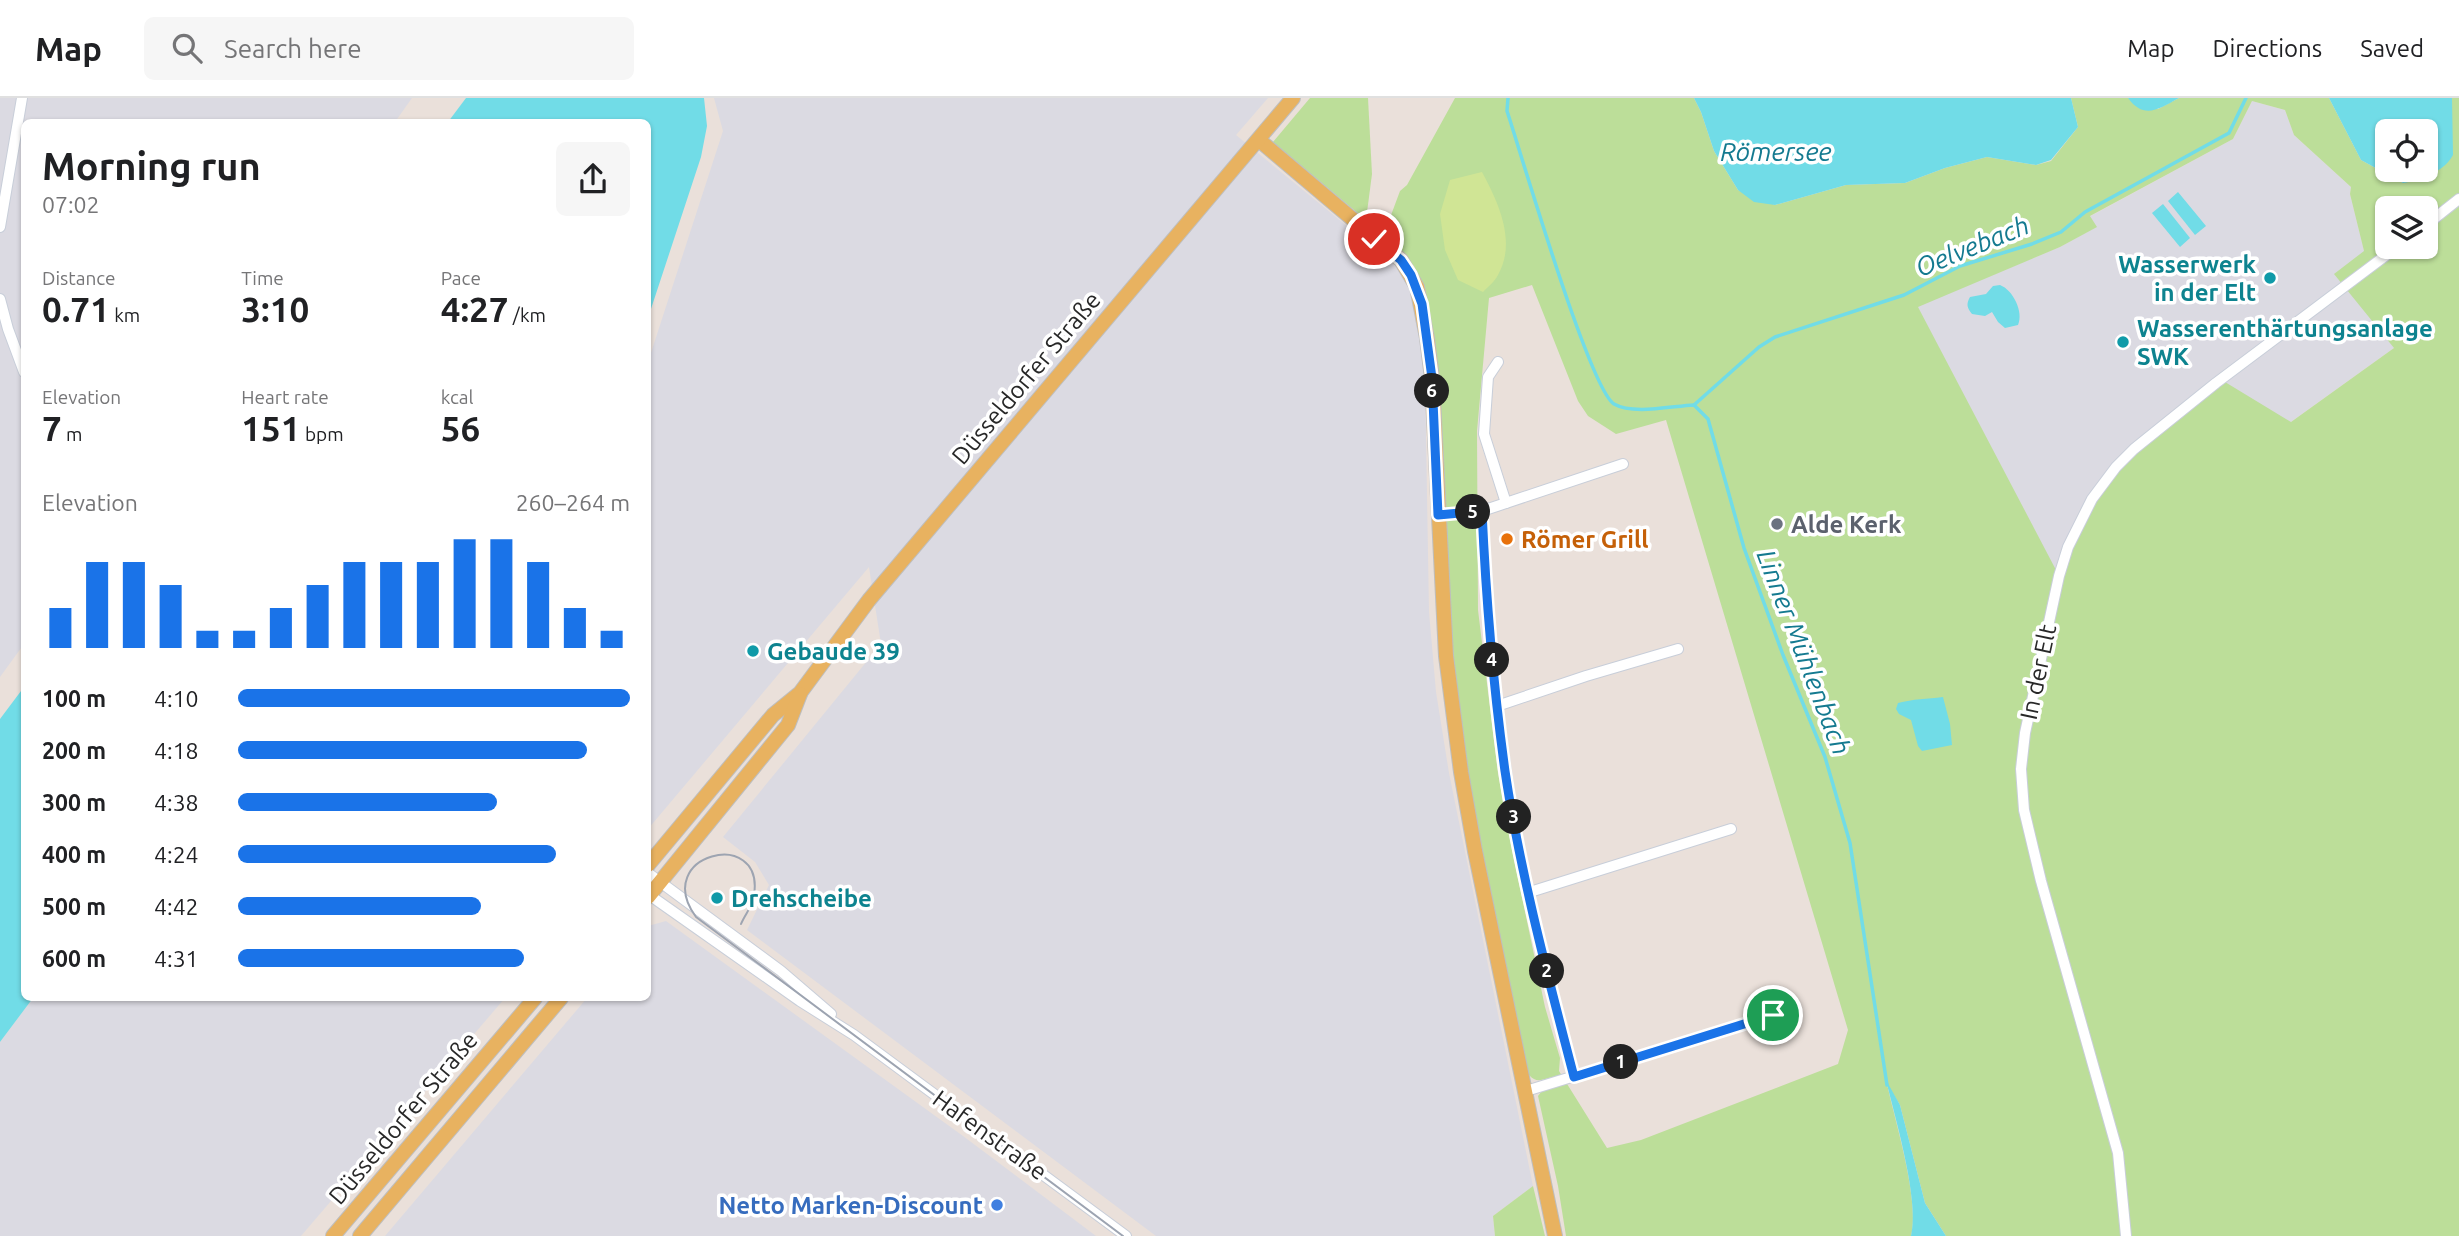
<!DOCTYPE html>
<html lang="en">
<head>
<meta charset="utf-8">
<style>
  body { margin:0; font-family:Ubuntu,sans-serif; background:#f6f6f6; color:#202124; height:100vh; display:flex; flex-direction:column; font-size:26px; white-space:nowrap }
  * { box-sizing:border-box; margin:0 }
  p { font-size:23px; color:#757577 }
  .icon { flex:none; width:38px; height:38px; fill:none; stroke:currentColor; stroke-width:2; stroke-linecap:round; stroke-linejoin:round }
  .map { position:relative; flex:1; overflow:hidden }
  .side { position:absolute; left:21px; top:21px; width:630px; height:882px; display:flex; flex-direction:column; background:#fff; border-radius:10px; box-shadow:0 2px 5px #0004 }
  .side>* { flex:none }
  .controls { position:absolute; left:2375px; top:21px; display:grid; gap:14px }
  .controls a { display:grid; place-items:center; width:63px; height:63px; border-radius:10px; background:#fff; box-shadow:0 2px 5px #0004; font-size:35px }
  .pin { position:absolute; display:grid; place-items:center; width:60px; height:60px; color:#fff; margin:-30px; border:4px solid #fff; border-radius:50%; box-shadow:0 2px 7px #0007 }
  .km { position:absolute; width:35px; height:35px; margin:-18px; border-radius:50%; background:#222; color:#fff; font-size:19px; line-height:35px; text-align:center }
  .round { display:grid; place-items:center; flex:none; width:74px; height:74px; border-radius:10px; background:#f6f6f6 }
  .summary { display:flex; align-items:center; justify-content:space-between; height:119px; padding:0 21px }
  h1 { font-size:38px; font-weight:700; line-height:52px }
  .stats { display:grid; grid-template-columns:repeat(3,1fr); gap:10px; height:119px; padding:7px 21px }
  .stats div { display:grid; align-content:center }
  .stats b { font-size:35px; font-weight:700 }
  .stats small { font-size:19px; font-weight:400 }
  .stats p { font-size:19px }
  .chart { height:196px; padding:14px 21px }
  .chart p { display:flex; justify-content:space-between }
  .chart svg { width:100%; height:126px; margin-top:7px; stroke:#1a73e8; stroke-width:6 }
  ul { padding:0 21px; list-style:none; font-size:23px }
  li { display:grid; grid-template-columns:112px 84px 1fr; align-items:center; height:52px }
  li i { height:18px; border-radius:9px; background:#1a73e8 }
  header { display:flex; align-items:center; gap:42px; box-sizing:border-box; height:98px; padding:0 35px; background:#fff; border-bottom:2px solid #e0e0e0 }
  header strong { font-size:33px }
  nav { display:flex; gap:38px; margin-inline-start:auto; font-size:24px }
  .search { width:490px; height:63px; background:#f6f6f6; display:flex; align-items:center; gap:18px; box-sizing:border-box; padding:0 24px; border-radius:10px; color:#757577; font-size:26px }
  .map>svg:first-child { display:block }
</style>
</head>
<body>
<header>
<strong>Map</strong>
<div class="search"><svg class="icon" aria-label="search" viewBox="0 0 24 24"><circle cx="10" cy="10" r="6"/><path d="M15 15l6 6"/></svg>Search here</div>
<nav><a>Map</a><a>Directions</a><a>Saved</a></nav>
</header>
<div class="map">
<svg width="2459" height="1138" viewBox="0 0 2459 1138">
  <rect width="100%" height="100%" fill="#eae0da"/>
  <g fill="#dbdae2">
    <polygon points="0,0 412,0 395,24 24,24 24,546 0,579"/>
    <polygon points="714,0 1268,0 1236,37 1403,174 1413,198 1421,236 1425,278 1429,514 1436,594 1449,675 1533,1088 1493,1118 1495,1138 1156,1138 747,832 769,787 755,764 723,739 881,546 869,469 648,731 648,264 723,33"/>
    <polygon points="2252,3 2285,12 2294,37 2351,89 2350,96 2364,153 2394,250 2288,326 2056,473 1917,208 2060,149 2096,129 2089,119 2233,41"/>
    <polygon points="666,823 963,1038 1096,1138 385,1138 587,900 648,900 648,828"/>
    <polygon points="33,900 505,900 301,1138 0,1138 0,944"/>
  </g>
  <g fill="#bcde99" fill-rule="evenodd">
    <polygon points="1310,0 1368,0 1372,76 1366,122 1273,44"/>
    <path d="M1455 0H1694L1701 14 1714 53 1738 92 1775 107 1846 87 1905 85 1945 70 1987 59 2036 67 2051 63 2078 29 2071 0H2128L2158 11 2179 0H2329L2361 62 2403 85 2431 77 2451 24 2452 0H2459V1138H1946L1925 1105 1900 1007 1887 986C1895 1023 1920 1103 1911 1138H1566L1558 1088 1538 998 1553 979C1543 981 1537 986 1529 977 1507 875 1480 774 1466 671 1444 512 1436 351 1423 192L1414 168 1384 136 1400 93 1407 87ZM2252 3 2285 12 2294 37 2351 89 2350 96 2364 153 2334 176 2394 250 2291 324 2225 284 2099 383 2071 431 2056 472 1918 209 2060 149 2097 129 2090 118 2233 41ZM2387 110H2426V149H2387ZM1532 187 1578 303 1588 318 1616 336 1666 322 1848 932 1838 966 1641 1042 1607 1050 1559 973 1560 960 1545 909 1512 752 1498 675 1478 512 1477 333 1489 200Z"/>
    <polygon points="1533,1088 1545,1138 1495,1138 1493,1118"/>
  </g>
  <path fill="#d0e595" d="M1482 74C1498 104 1517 143 1498 177 1495 183 1488 189 1483 194L1458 182 1445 152 1440 116 1450 82Z"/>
  <g fill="#71dce7" fill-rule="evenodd">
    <polygon points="466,0 704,0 707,28 701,59 648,220 648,24 448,24"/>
    <polygon points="1694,0 2071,0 2078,29 2051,62 2036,67 1987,59 1945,70 1905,85 1846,87 1775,107 1754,104 1738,92 1714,53 1701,14"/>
    <path d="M2128 0H2179C2159 11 2144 22 2128 0Z"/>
    <path d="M2329 0H2452L2453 57C2444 74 2420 82 2403 85L2361 62ZM2387 33H2426V72H2387Z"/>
    <polygon points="2178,94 2206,128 2195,137 2168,103"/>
    <polygon points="2163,106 2190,140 2180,149 2152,115"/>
    <path d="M2000 187C2013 192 2024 214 2018 227L2005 230 1998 224 1992 214 1985 218 1972 216C1967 210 1966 206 1970 199L1986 196 1993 188Z"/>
    <polygon points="24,589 24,900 33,900 0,944 0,621"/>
    <path d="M1943 599 1950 626 1952 647 1922 653 1918 648 1911 622 1899 616 1896 611 1898 605C1913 601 1927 601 1943 599Z"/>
    <path d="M1886 982 1900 1007 1925 1105 1946 1138H1911C1920 1103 1895 1020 1886 982Z"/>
  </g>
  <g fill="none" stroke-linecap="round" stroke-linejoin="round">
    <g stroke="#71dce7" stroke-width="3.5">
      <path d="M1508 0 1507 13C1521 55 1589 290 1614 306 1633 317 1672 308 1694 307L1708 321 1744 450 1783 557 1825 659 1850 745 1887 987"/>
      <polyline points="1694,307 1759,249 1775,239 1904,197 1960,168 2032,146 2061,134 2085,114 2229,35 2246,0"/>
    </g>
    <g stroke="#c8ced9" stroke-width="12">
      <g id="minor">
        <polyline points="2426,127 2459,101"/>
        <polyline points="0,129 22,0"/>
        <polyline points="0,201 8,231 24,274"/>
        <polyline points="1498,264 1488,279 1484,336 1506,405"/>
        <path d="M1482 413C1486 500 1493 586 1506 673 1520 775 1548 879 1574 979"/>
        <polyline points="1438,417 1482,413 1623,366"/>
        <polyline points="1497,608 1586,578 1678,551"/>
        <polyline points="648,775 781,873 831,916"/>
        <polyline points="1530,794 1731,731"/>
        <polyline points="648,796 800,903 854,937 1126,1138"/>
        <polyline points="1526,993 1773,917"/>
        <polyline points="2126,1138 2118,1055 2041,783 2024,712 2021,671 2025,635 2059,478 2068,449 2092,401 2116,369 2134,351 2216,285 2397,149"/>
      </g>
    </g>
    <g stroke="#bebebe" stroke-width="16">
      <g id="major">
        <polyline points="1259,42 1401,162 1417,189 1427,240 1432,280 1446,558 1461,674 1475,753 1555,1138"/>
        <polyline points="648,767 773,617 800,595 869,502 1293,0"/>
        <polyline points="648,799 788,627 800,596"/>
        <polyline points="333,1138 535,900"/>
        <polyline points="360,1138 561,900"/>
      </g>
    </g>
    <use href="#minor" stroke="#fff" stroke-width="10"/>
    <use href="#major" stroke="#e8b260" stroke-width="14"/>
    <path stroke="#9da4b1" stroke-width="2" d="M741 826C745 816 753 808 754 797 765 728 650 756 696 819L1123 1138"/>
  </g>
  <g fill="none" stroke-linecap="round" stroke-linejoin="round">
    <g stroke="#fff" stroke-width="14">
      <path id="route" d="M1374 141 1401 162 1411 177 1422 206 1432 280 1438 417 1482 413C1486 500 1493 586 1505 673 1520 774 1548 879 1574 979L1773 917"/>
    </g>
    <use href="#route" stroke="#1a73e8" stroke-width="9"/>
  </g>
  <g fill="#0f9aa8" stroke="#fff" stroke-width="2.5">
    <circle cx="2270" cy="180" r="7"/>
    <circle cx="2123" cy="244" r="7"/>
    <circle cx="753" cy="553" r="7"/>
    <circle cx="717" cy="800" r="7"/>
  </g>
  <circle fill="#6b7280" stroke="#fff" stroke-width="2.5" cx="1777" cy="426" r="7"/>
  <circle fill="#e8710a" stroke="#fff" stroke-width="2.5" cx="1507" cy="441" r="7"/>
  <circle fill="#3f7fe0" stroke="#fff" stroke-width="2.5" cx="997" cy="1107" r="7"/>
  <g text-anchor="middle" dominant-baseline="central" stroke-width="7" stroke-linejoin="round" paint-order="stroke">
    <g font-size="24" font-weight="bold" fill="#0d838f" stroke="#fff" text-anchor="start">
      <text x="2256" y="166" text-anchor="end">Wasserwerk<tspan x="2256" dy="28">in der Elt</tspan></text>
      <text x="2137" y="230">Wasserenthärtungsanlage<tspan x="2137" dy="28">SWK</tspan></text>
      <text x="767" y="553">Gebaude 39</text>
      <text x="731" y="800">Drehscheibe</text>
    </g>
    <g font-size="24" fill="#282828" stroke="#fff">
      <text transform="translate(1026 280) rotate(-50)">Düsseldorfer Straße</text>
      <text transform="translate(2038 574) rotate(-78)">In der Elt</text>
      <text transform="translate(403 1020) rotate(-50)">Düsseldorfer Straße</text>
      <text transform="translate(990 1037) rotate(36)">Hafenstraße</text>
    </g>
    <g font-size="24" font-weight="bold" fill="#5b616d" stroke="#fff" text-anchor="start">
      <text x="1791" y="426">Alde Kerk</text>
    </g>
    <g font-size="24" font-weight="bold" fill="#c56008" stroke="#fff" text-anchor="start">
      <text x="1521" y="441">Römer Grill</text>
    </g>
    <g font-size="24" font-weight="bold" fill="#366cbe" stroke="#fff" text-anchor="end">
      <text x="983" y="1107">Netto Marken-Discount</text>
    </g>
    <g font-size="26" font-style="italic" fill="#147a90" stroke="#fff">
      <text x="1776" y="53">Römersee</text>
      <text transform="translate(1972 148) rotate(-22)">Oelvebach</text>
      <text transform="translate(1804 554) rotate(69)">Linner Mühlenbach</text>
    </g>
  </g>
</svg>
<div class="controls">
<a><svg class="icon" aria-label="locate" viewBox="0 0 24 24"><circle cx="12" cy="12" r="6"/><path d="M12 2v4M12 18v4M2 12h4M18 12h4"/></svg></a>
<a><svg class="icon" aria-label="layers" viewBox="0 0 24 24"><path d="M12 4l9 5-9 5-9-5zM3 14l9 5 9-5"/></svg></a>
</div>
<div class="pin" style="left:1773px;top:917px;background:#1e9e55"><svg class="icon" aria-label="arrive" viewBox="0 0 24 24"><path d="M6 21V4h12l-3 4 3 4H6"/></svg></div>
<div class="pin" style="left:1374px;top:141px;background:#d93025"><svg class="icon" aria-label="check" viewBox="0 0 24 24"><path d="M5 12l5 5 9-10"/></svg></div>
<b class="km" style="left:1621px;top:964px">1</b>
<b class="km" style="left:1547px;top:873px">2</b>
<b class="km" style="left:1514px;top:719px">3</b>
<b class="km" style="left:1492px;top:562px">4</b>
<b class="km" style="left:1473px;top:414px">5</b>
<b class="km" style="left:1432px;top:293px">6</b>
<section class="side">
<div class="summary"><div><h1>Morning run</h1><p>07:02</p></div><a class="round"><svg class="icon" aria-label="share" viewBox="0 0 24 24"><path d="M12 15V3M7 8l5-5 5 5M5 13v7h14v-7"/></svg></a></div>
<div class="stats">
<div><p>Distance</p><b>0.71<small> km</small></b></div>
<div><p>Time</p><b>3:10</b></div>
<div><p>Pace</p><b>4:27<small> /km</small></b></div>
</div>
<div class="stats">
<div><p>Elevation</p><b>7<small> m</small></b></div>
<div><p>Heart rate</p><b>151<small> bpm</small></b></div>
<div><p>kcal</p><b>56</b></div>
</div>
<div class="chart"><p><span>Elevation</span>260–264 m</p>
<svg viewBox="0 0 160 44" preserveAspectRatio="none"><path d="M5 44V30M15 44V14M25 44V14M35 44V22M45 44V38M55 44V38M65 44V30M75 44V22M85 44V14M95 44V14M105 44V14M115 44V6M125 44V6M135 44V14M145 44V30M155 44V38"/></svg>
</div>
<ul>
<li><b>100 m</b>4:10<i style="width:100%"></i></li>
<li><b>200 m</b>4:18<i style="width:89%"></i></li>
<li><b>300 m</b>4:38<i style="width:66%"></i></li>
<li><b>400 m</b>4:24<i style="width:81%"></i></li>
<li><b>500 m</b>4:42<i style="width:62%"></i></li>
<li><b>600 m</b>4:31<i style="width:73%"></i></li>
</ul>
</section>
</div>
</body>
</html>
